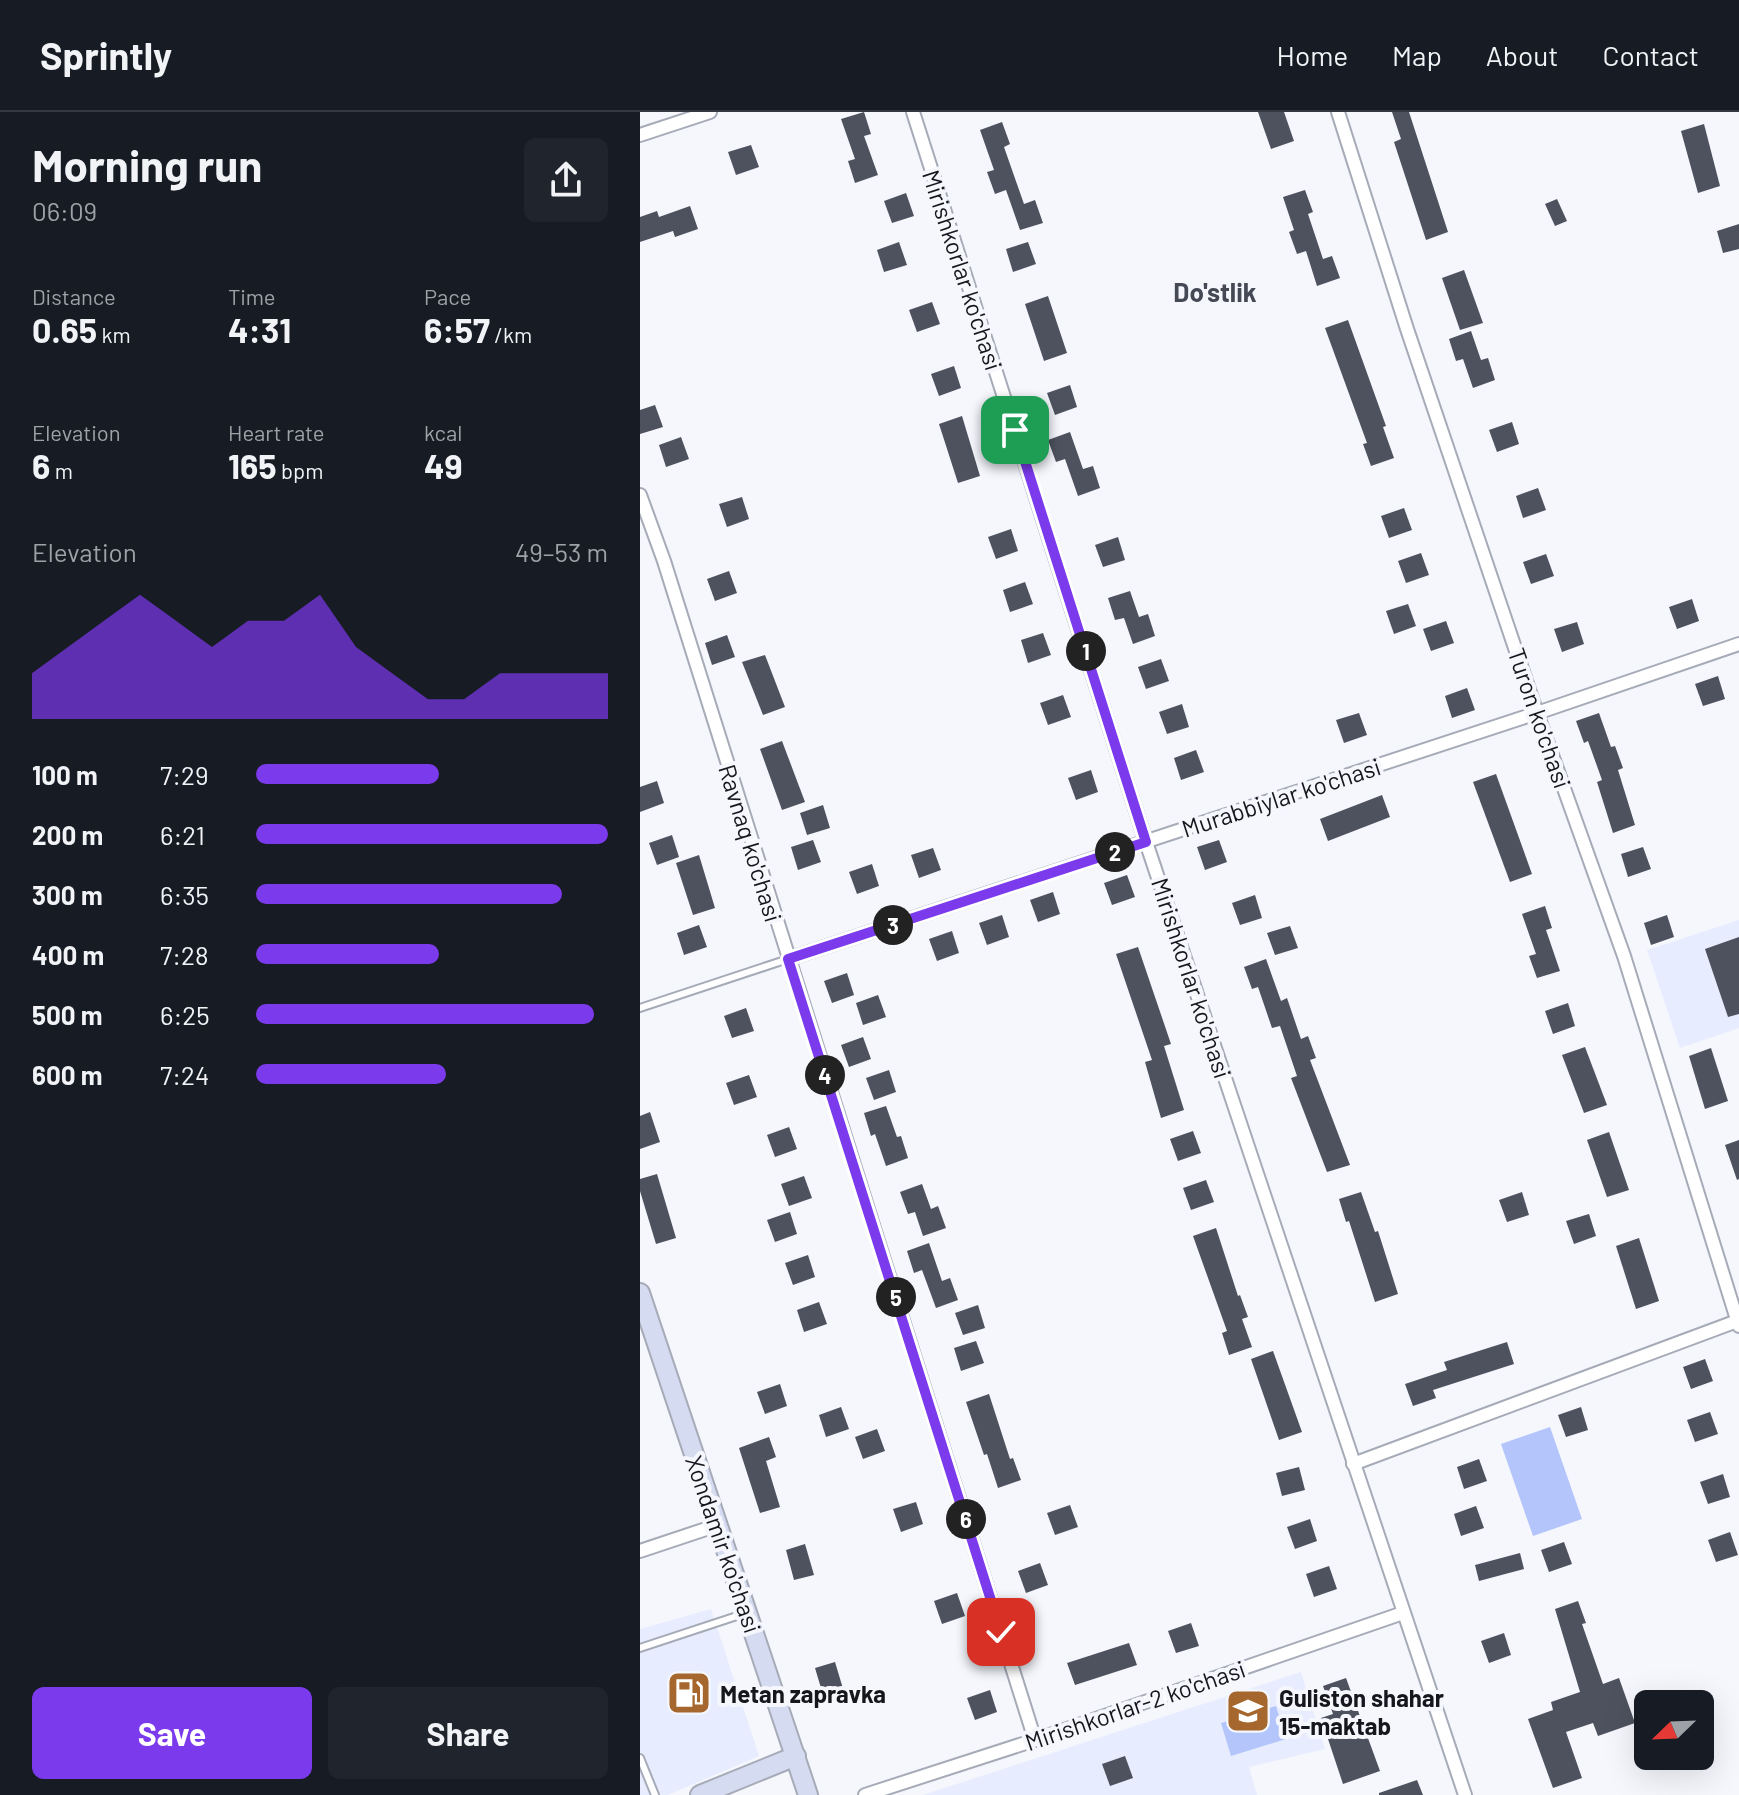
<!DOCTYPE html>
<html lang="en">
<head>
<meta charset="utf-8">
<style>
  body { margin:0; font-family:Barlow,sans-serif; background:#20242c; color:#f1f3f6; height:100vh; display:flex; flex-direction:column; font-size:30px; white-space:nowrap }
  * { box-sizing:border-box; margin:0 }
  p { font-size:26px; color:#9ea1a6 }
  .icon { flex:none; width:44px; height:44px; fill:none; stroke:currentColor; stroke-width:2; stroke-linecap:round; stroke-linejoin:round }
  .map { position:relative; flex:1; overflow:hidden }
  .panel { display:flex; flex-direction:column; background:#171b24; width:640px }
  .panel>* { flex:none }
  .needle { width:52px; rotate:247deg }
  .fabs { position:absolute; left:994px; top:1578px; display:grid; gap:16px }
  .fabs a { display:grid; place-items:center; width:80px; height:80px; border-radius:12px; background:#171b24; box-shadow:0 8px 32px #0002; font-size:40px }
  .pin { position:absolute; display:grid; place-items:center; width:68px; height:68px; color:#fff; margin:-34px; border-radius:16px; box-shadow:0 4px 12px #0006 }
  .km { position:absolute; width:40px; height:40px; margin:-20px; border-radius:50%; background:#222; color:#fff; font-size:22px; line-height:40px; text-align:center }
  .round { display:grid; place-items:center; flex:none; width:84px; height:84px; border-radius:12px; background:#20242c }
  .head { display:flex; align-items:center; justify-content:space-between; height:136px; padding:0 32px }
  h1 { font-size:44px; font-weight:700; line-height:60px }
  .figures { display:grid; grid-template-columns:repeat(3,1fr); gap:12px; height:136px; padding:8px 32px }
  .figures div { display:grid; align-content:center }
  .figures b { font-size:34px; font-weight:700 }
  .figures small { font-size:22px; font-weight:400 }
  .figures p { font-size:22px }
  .chart { height:224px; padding:16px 32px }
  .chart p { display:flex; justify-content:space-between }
  .chart svg { width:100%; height:144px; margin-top:8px; fill:#7c3aed; opacity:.7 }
  .action { display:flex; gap:16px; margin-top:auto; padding:16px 32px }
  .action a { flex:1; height:92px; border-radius:12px; background:#7c3aed; color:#fff; font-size:32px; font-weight:700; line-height:92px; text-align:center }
  .action a+a { background:#20242c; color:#f1f3f6 }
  ul { padding:0 32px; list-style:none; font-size:26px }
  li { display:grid; grid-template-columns:128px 96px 1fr; align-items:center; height:60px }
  li i { height:20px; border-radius:10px; background:#7c3aed }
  header { display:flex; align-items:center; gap:48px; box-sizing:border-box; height:112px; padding:0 40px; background:#171b24; border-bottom:2px solid #363941 }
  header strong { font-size:38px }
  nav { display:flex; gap:44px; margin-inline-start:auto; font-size:28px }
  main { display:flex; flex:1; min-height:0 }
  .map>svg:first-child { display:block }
</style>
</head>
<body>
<header>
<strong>Sprintly</strong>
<nav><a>Home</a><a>Map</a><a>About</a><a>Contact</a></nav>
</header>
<main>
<section class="panel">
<div class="head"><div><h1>Morning run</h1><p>06:09</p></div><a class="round"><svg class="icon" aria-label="share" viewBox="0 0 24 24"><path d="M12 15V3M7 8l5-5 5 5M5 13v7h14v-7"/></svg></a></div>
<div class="figures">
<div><p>Distance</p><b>0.65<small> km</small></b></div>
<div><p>Time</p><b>4:31</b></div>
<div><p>Pace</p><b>6:57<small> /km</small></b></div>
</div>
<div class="figures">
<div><p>Elevation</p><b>6<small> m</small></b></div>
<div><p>Heart rate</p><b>165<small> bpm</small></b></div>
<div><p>kcal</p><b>49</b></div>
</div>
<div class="chart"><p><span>Elevation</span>49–53 m</p>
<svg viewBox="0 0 160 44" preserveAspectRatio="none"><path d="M0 44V30L10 22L20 14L30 6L40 14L50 22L60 14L70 14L80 6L90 22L100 30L110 38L120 38L130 30L140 30L150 30L160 30V44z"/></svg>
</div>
<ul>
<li><b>100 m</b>7:29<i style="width:52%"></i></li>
<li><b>200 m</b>6:21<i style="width:100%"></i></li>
<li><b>300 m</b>6:35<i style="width:87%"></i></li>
<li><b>400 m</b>7:28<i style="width:52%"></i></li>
<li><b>500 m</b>6:25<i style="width:96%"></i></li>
<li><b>600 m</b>7:24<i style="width:54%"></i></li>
</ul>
<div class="action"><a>Save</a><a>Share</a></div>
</section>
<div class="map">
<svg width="1099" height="1683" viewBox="0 0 1099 1683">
  <rect width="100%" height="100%" fill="#f5f7fd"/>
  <g fill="#e7edfe">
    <polygon points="1099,808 1099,916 1040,936 1007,838"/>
    <polygon points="71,1497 119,1644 28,1683 0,1683 0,1517"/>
    <polygon points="661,1560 685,1637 609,1655 617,1683 283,1683"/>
  </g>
  <g fill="#b3c5fb">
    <polygon points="910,1315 942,1407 893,1424 861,1332"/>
    <polygon points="636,1594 646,1627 591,1644 581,1611"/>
  </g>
  <g fill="#4e525e">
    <polygon points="224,0 231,22 224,24 238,63 215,71 208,49 215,47 201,7"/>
    <polygon points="618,0 644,0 654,29 631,37"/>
    <polygon points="752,0 769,0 808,120 786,128 754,30 761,27"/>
    <polygon points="362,10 370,32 364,35 384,92 395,88 403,111 380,118 366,78 355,82 347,60 354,58 340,18"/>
    <polygon points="1064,12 1080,74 1058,81 1041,19"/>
    <polygon points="111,33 119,55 96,63 88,40"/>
    <polygon points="665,78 673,100 668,102 683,147 692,144 700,166 677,174 666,139 657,142 649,120 654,118 643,85"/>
    <polygon points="266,81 274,104 252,111 244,89"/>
    <polygon points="917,87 927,109 915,114 905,92"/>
    <polygon points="50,94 58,117 35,125 33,119 0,130 0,105 17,99 19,105"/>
    <polygon points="1099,112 1099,137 1083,141 1077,119"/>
    <polygon points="259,130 267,153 244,160 237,138"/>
    <polygon points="388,130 396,152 373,160 366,137"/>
    <polygon points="824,158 843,211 820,218 802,166"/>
    <polygon points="408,184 427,241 404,249 385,192"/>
    <polygon points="292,190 300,212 277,220 269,198"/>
    <polygon points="708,208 746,314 743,315 754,346 731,354 723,332 727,331 685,216"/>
    <polygon points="831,219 841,248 848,246 855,268 833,276 823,247 816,249 809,227"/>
    <polygon points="314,254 321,276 299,284 291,262"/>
    <polygon points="430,273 437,295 415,303 407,281"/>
    <polygon points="15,293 23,315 0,322 0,298"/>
    <polygon points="322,304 340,364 318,371 299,312"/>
    <polygon points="872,310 879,332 857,340 849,318"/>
    <polygon points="430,320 443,357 453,354 460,376 438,384 425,347 416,350 408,328"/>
    <polygon points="41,325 49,347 26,355 19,333"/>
    <polygon points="898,376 906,398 883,406 876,384"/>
    <polygon points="102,385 109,407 87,415 79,392"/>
    <polygon points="764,396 772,418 749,426 741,404"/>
    <polygon points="371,417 378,439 356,447 348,425"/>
    <polygon points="478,425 485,448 463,455 455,433"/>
    <polygon points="781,441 789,463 766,471 758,449"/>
    <polygon points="906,442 914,464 891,472 883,450"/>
    <polygon points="89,459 97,481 75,489 67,467"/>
    <polygon points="385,470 393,492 370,500 363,478"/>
    <polygon points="490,479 499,505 508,502 515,524 493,532 484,506 475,508 468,486"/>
    <polygon points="1052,487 1059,509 1037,517 1029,495"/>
    <polygon points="768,492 776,514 754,522 746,499"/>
    <polygon points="806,509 814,531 791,539 783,517"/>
    <polygon points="937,510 944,532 922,540 914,517"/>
    <polygon points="403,521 411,543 388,551 381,528"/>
    <polygon points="87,523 95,545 72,553 65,531"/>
    <polygon points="125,543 145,595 123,603 102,550"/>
    <polygon points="521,547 529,569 506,577 498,555"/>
    <polygon points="1078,564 1085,587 1063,594 1055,572"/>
    <polygon points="827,576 835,598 812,606 805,584"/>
    <polygon points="423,583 431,605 408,613 400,591"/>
    <polygon points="542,592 549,615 527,622 519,600"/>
    <polygon points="719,601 727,623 704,631 696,608"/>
    <polygon points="959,601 971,635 975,634 983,656 978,658 995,713 973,721 957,670 962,668 948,629 944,631 936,609"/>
    <polygon points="142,629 165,690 142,698 120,637"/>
    <polygon points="556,638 564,660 541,668 534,646"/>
    <polygon points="451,658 458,680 436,688 428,666"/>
    <polygon points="856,662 892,762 870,770 833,670"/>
    <polygon points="17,669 24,691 0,700 0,675"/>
    <polygon points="742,683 750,705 688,729 680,707"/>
    <polygon points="183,693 190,716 167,723 160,701"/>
    <polygon points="32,723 39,745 17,753 9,731"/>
    <polygon points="173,728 181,750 158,758 151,735"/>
    <polygon points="579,728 587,750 565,758 557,735"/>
    <polygon points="1003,735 1011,757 988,765 981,742"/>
    <polygon points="293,736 301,758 279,766 271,743"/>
    <polygon points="59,743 75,796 53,803 36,751"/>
    <polygon points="232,752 239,774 217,782 209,760"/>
    <polygon points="487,763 495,785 472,793 464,771"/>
    <polygon points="413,780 420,802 398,810 390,788"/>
    <polygon points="615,783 622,806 600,813 592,791"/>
    <polygon points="905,794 912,816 906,818 920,859 897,866 889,844 896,842 882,802"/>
    <polygon points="362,803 369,825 347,833 339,811"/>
    <polygon points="1027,803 1034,825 1011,833 1004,811"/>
    <polygon points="59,813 67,835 44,843 37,821"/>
    <polygon points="650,814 658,836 635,843 627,821"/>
    <polygon points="312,819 319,841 297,849 289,827"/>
    <polygon points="1099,825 1099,902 1088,905 1065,837"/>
    <polygon points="498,835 531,932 524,934 544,998 521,1006 505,950 512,948 476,842"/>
    <polygon points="626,847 641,889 647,886 661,927 668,924 676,946 670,948 710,1053 687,1060 651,966 657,964 640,914 632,916 618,875 612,877 604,855"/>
    <polygon points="207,861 214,883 192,891 184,869"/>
    <polygon points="238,883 246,905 223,913 216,891"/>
    <polygon points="928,891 935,914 913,922 905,899"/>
    <polygon points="106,896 114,919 92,926 84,904"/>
    <polygon points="223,925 231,947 209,955 201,933"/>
    <polygon points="945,935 967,993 944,1001 922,943"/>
    <polygon points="1071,936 1088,989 1065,997 1049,944"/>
    <polygon points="249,958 256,980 234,988 226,966"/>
    <polygon points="109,963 117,985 94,993 86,971"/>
    <polygon points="246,994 257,1025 261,1024 268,1046 246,1054 235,1022 231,1024 224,1001"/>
    <polygon points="10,1000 20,1030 0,1037 0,1004"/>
    <polygon points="149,1015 157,1037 135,1045 127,1023"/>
    <polygon points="553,1019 561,1041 538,1049 530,1027"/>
    <polygon points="969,1020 989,1078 967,1085 947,1028"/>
    <polygon points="1099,1028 1099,1067 1097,1068 1085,1033"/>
    <polygon points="17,1062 36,1126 16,1132 0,1079 0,1067"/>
    <polygon points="164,1064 172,1086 149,1094 141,1072"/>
    <polygon points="566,1068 574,1090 551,1098 543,1076"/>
    <polygon points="282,1072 291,1097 298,1094 306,1116 283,1124 275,1100 268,1102 260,1080"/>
    <polygon points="721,1080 735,1120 738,1119 758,1182 735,1190 709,1109 706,1110 699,1087"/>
    <polygon points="882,1080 889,1103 867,1110 859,1088"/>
    <polygon points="150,1100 157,1122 135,1130 127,1108"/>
    <polygon points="949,1102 956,1124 934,1132 926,1109"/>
    <polygon points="576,1116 598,1184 600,1183 608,1205 602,1207 612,1235 589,1243 582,1221 587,1219 553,1124"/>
    <polygon points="999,1126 1019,1189 996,1197 976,1134"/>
    <polygon points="289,1131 302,1169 310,1166 318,1188 296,1196 282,1158 274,1161 267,1139"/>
    <polygon points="168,1143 175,1165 153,1173 145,1151"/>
    <polygon points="179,1190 187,1212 164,1220 157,1198"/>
    <polygon points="338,1193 345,1216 323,1223 315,1201"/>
    <polygon points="336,1229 344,1251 321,1259 314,1236"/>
    <polygon points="867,1230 874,1252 793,1278 796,1286 773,1294 765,1272 807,1258 804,1250"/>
    <polygon points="633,1239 662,1320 639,1328 611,1247"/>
    <polygon points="1065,1247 1073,1269 1051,1277 1043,1255"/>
    <polygon points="140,1272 147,1294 125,1302 117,1280"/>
    <polygon points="349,1282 370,1347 373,1346 381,1368 358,1376 347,1342 344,1343 326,1290"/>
    <polygon points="201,1295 209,1317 186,1325 179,1303"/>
    <polygon points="941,1295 948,1318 926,1325 918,1303"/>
    <polygon points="1070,1300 1078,1322 1055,1330 1047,1308"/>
    <polygon points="237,1317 245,1339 223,1347 215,1325"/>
    <polygon points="129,1325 136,1345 126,1349 140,1395 120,1401 99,1336"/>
    <polygon points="839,1347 847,1369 824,1377 817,1355"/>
    <polygon points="659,1355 665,1378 642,1384 636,1361"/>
    <polygon points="1083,1362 1090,1385 1068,1392 1060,1370"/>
    <polygon points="276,1390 283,1412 261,1420 253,1397"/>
    <polygon points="430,1393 438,1415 415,1423 407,1401"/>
    <polygon points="836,1394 844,1416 821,1424 814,1402"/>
    <polygon points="670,1407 677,1429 655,1437 647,1415"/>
    <polygon points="1090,1420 1098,1443 1076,1450 1068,1428"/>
    <polygon points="924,1430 932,1452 909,1460 901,1438"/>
    <polygon points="165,1432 174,1463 154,1468 146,1438"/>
    <polygon points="880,1441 884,1457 839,1469 835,1453"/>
    <polygon points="400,1451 408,1473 386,1481 378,1459"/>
    <polygon points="689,1454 697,1477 674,1485 666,1462"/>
    <polygon points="317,1481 325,1504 302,1512 294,1489"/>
    <polygon points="938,1489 946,1511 942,1512 963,1572 979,1566 995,1611 958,1624 953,1611 926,1620 942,1666 913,1676 888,1607 913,1598 911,1590 940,1580 915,1497"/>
    <polygon points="551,1511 559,1534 536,1541 528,1519"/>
    <polygon points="864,1521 871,1543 849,1551 841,1529"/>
    <polygon points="489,1531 497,1553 435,1573 427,1551"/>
    <polygon points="195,1550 204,1580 184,1586 175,1556"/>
    <polygon points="706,1566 740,1659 703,1672 681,1606 693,1602 683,1574"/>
    <polygon points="350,1578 357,1600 335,1608 327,1586"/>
    <polygon points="485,1644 493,1666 470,1674 462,1652"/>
    <polygon points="777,1668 783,1683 739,1683 739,1681"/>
  </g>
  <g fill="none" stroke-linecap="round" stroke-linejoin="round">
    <g stroke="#a6abb7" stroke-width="10">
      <g id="lane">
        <polyline points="0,896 148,847"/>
        <polyline points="0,1536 103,1502"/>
        <polyline points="0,1646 15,1683"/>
      </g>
    </g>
    <g stroke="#a6abb7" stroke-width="16">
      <g id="street">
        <polyline points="273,0 506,730 825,1683"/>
        <polyline points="698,0 767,217 897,601 984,844 1099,1214"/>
        <polyline points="0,23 70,0"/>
        <polyline points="0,383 24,449 395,1628"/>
        <polyline points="148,847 897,601 1099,532"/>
        <polyline points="713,1352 1097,1209"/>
        <polyline points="0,1439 78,1413"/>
        <polyline points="225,1683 395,1628 763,1501"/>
      </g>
    </g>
    <g stroke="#a6abb7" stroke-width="22">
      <g id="secondary">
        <polyline points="0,1181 168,1683"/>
        <polyline points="60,1683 156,1644"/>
      </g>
    </g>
    <use href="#lane" stroke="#fff" stroke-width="6"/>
    <use href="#street" stroke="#fff" stroke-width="12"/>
    <use href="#secondary" stroke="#d5dcf2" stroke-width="18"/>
  </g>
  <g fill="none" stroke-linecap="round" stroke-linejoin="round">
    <g stroke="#fff" stroke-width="16">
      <polyline id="route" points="361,1520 148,847 506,730 375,318"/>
    </g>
    <use href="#route" stroke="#7c3aed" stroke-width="10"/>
  </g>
  <defs>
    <g id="fuel-square" transform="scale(2.3)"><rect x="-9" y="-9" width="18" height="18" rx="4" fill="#a5672d" stroke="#f5f7fd"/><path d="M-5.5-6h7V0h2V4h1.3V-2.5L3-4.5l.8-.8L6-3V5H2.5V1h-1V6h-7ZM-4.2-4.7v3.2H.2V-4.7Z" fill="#fff"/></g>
    <g id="school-square" transform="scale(2.3)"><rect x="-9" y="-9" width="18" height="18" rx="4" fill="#a5672d" stroke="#f5f7fd"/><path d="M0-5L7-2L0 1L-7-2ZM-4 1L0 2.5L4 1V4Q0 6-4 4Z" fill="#fff"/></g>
  </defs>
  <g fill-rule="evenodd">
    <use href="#fuel-square" x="49" y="1581"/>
    <use href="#school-square" x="608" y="1599"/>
  </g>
  <g text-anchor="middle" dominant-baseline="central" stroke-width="8" stroke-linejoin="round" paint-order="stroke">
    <g font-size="24" fill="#16171c" stroke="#f5f7fd">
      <text transform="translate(323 158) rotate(72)">Mirishkorlar ko'chasi</text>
      <text transform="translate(900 606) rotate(71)">Turon ko'chasi</text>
      <text transform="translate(641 685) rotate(-18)">Murabbiylar ko'chasi</text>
      <text transform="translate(111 731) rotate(73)">Ravnaq ko'chasi</text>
      <text transform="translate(552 866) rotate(72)">Mirishkorlar ko'chasi</text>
      <text transform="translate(84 1432) rotate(71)">Xondamir ko'chasi</text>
      <text transform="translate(495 1593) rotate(-19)">Mirishkorlar-2 ko'chasi</text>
    </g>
    <g font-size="24" font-weight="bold" fill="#16171c" stroke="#f5f7fd" text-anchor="start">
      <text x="80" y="1581">Metan zapravka</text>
      <text x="639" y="1585">Guliston shahar<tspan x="639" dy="28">15-maktab</tspan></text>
    </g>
    <g font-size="26" font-weight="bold" fill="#454954" stroke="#f5f7fd">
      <text x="575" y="179">Do'stlik</text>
    </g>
  </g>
</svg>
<div class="fabs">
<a><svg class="needle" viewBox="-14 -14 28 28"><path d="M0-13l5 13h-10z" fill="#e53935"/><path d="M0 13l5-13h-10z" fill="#9ea1a6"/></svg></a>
</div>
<div class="pin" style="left:375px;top:318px;background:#1e9e55"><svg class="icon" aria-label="arrive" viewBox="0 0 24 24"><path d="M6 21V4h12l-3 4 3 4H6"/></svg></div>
<div class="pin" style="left:361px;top:1520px;background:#d93025"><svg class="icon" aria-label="check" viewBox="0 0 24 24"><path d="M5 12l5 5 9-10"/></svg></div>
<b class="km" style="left:446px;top:539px">1</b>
<b class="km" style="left:475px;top:740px">2</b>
<b class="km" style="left:253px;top:813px">3</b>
<b class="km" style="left:185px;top:963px">4</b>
<b class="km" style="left:256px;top:1185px">5</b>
<b class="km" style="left:326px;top:1407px">6</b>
</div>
</main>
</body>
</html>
